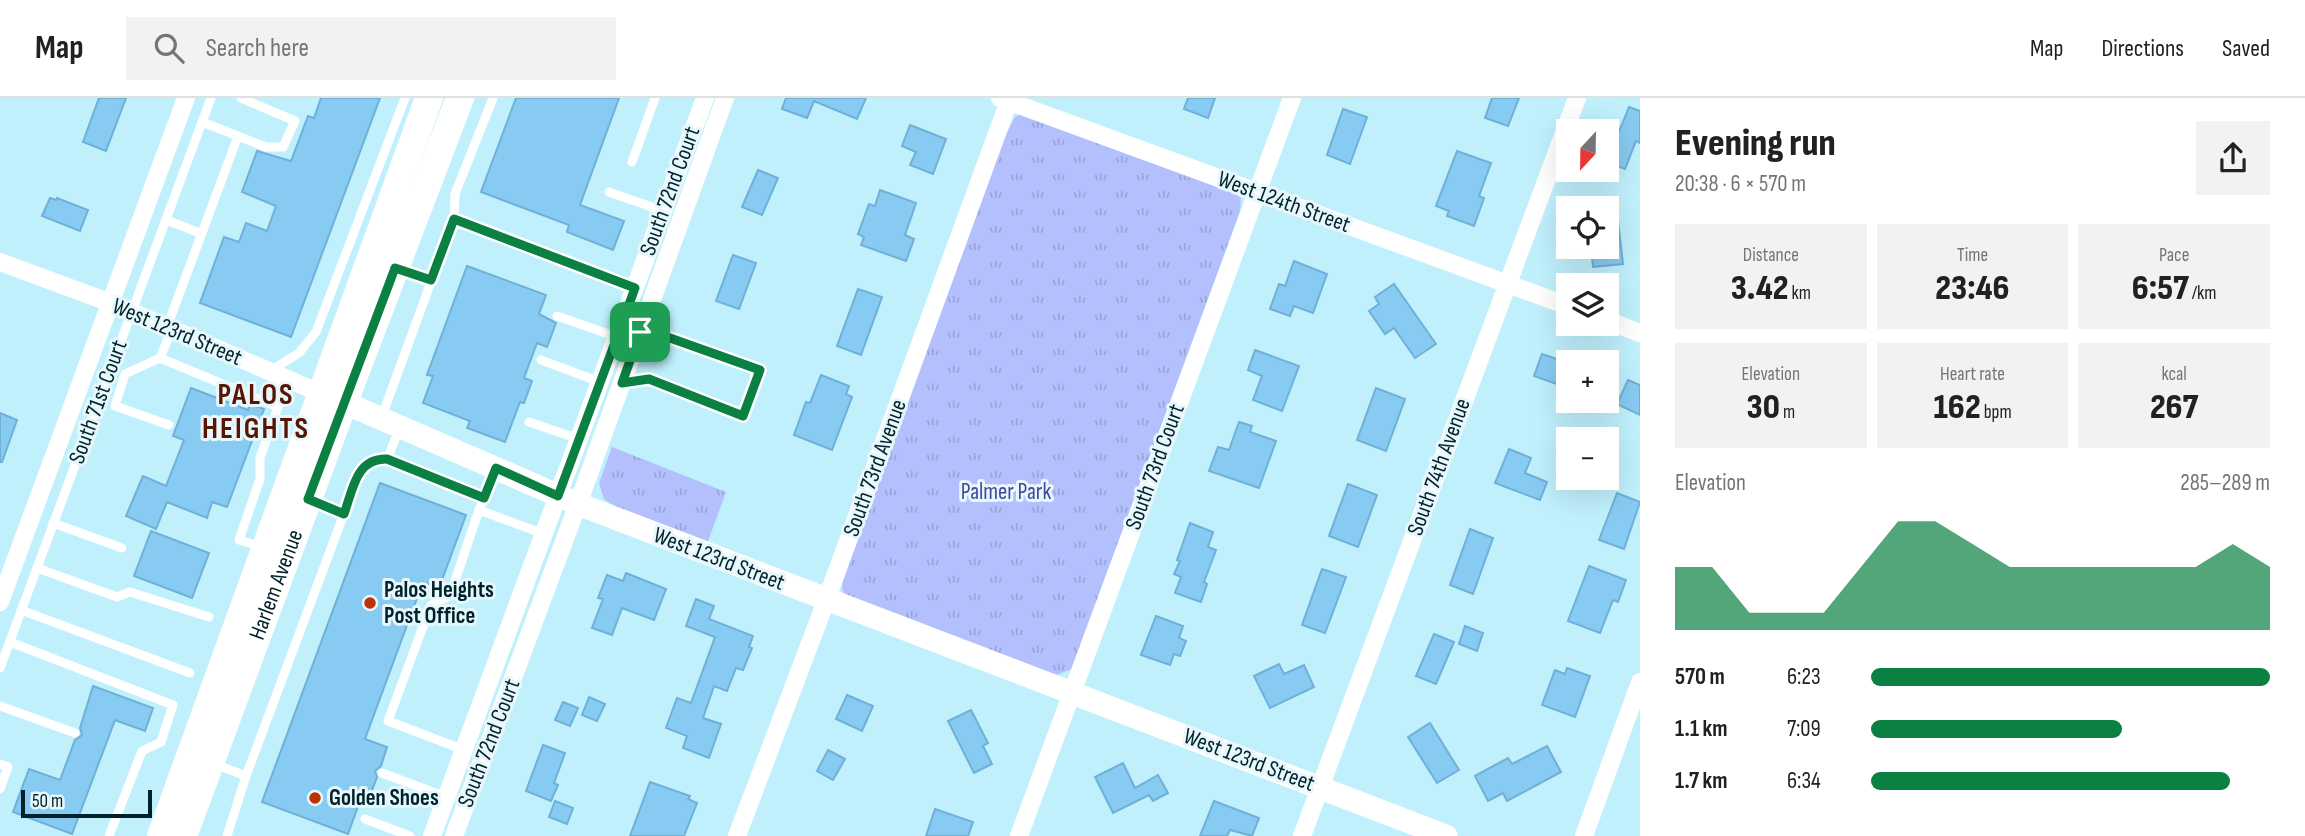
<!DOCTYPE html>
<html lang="en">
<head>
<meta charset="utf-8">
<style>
  body { margin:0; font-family:"Sofia Sans Condensed",sans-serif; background:#f2f2f2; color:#202124; height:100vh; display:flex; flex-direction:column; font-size:26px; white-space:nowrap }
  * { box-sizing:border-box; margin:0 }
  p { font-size:23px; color:#757577 }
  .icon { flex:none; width:38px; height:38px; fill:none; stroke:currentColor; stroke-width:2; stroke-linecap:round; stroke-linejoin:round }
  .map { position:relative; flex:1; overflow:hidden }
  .details { display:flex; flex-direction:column; background:#fff; width:665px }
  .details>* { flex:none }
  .needle { width:46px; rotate:202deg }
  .buttons { position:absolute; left:1556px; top:21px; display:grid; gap:14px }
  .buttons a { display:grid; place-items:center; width:63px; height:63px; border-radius:0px; background:#fff; box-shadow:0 7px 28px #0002; font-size:35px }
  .scale { position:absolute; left:21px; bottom:18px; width:131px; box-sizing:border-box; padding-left:7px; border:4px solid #00232b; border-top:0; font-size:19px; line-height:24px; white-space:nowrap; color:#00232b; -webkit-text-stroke:5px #e7f7fb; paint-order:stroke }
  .pin { position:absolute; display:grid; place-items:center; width:60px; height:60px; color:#fff; margin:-30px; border-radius:14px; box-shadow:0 4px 10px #0006 }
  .round { display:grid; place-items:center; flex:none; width:74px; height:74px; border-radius:0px; background:#f2f2f2 }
  .headline { display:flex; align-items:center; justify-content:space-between; height:119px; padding:0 35px }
  h1 { font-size:38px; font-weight:800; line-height:52px }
  .stats { display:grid; grid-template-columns:repeat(3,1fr); gap:10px; height:119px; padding:7px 35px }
  .stats div { display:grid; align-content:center; border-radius:0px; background:#f2f2f2; text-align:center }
  .stats b { font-size:35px; font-weight:800 }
  .stats small { font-size:19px; font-weight:400 }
  .stats p { font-size:19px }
  .chart { height:196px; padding:14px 35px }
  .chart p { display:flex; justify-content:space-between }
  .chart svg { width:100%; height:126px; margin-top:7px; fill:#0b8043; opacity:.7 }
  ul { padding:0 35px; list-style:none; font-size:23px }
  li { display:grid; grid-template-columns:112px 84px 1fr; align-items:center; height:52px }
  li i { height:18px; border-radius:9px; background:#0b8043 }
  header { display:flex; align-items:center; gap:42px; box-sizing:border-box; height:98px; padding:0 35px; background:#fff; border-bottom:2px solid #e0e0e0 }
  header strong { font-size:33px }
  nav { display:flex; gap:38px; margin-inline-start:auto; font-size:24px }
  .search { width:490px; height:63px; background:#f2f2f2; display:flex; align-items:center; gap:18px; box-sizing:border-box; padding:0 24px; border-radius:0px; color:#757577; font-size:26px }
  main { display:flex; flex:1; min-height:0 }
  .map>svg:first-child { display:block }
</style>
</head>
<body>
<header>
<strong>Map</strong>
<div class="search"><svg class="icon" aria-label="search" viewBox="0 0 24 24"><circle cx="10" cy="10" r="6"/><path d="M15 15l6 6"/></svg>Search here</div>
<nav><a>Map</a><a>Directions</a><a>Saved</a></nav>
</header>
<main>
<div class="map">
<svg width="1640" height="738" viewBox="0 0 1640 738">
  <defs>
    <pattern id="park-tufts" width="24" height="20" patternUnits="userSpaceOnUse" patternTransform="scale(1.75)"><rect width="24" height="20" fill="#b4c0fe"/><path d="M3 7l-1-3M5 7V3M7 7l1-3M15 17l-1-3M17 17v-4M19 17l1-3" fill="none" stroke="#99a5da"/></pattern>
  </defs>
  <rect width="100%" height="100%" fill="#bff0fc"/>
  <g fill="url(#park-tufts)">
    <polygon points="1019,17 1028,17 1234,95 1241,100 1240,113 1076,564 1072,571 1056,577 846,498 842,491 843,480 1005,38 1015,19"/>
    <polygon points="612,349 726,394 707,446 624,415 604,401 599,385"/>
  </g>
  <g fill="#88cbf2" stroke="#6fb0d7" stroke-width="2">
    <polygon points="99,0 126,0 106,53 83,44"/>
    <polygon points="321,0 380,0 291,239 200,205 224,139 239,144 246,125 267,133 276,108 242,94 257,53 291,63 308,18 314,20"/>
    <polygon points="516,0 619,0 580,107 624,123 613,152 567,134 569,127 481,94"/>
    <polygon points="786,0 866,0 857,21 814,3 807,20 782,11"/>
    <polygon points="1188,0 1215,0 1208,20 1184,11"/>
    <polygon points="1492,0 1519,0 1508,28 1485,20"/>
    <polygon points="1629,9 1640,13 1640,45 1636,43 1625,71 1607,64"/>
    <polygon points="1343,11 1367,19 1350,66 1327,57"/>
    <polygon points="910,27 946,41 933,76 910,67 916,54 902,48"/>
    <polygon points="1457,53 1491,65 1479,98 1484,100 1474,128 1447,118 1449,113 1436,108"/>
    <polygon points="758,72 778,80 762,117 742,109"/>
    <polygon points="880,92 916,105 905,137 914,141 906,163 861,147 864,139 858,136 869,106 875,108"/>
    <polygon points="50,100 56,102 57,100 88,112 80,133 42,118"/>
    <polygon points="1616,106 1623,166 1593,169 1591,149 1606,149 1606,107"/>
    <polygon points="733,157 756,165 739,211 716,203"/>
    <polygon points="1294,163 1327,176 1313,215 1294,208 1290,218 1270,211 1279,186 1285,188"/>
    <polygon points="467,168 546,197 539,216 556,225 547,249 537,245 524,280 532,283 524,305 520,304 505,344 467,330 470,323 423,305 433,278 427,277"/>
    <polygon points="1394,186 1436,246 1415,260 1394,230 1385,236 1369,213 1379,206 1375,199"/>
    <polygon points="858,191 882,199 861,257 837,248"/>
    <polygon points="1255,252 1299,268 1282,313 1253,302 1262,278 1248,272"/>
    <polygon points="1542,256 1568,265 1568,290 1534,278"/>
    <polygon points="821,277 849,288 846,296 852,299 832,352 794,337 806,304 810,305"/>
    <polygon points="1628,282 1640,287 1640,317 1617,306"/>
    <polygon points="191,290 248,312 250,306 264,311 227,409 212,404 207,420 167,404 156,431 126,418 143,378 166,388 184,342 173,338"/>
    <polygon points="1376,290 1405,301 1386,353 1357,342"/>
    <polygon points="0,315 17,322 2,364 0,364"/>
    <polygon points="1239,324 1252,328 1250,334 1276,343 1259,390 1209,373 1218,349 1229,352"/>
    <polygon points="1509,351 1531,360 1525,375 1547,384 1540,402 1495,385"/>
    <polygon points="380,385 466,417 439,490 423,484 365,641 387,649 381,668 375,673 377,679 371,695 364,692 348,736 262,704"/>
    <polygon points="1348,386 1377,397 1358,449 1329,438"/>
    <polygon points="1617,395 1640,404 1624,451 1599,442"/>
    <polygon points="1190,425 1213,434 1208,449 1216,452 1204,484 1207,486 1201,504 1175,495 1181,479 1174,476 1180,463 1177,462"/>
    <polygon points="1470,431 1493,440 1473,496 1450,487"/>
    <polygon points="151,433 209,455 192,500 134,478"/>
    <polygon points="1589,468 1626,482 1618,504 1613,502 1600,535 1568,523"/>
    <polygon points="1322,471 1346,479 1325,535 1302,527"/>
    <polygon points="626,475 666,491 654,522 622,510 612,537 592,530 603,501 598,500 607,477 623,483"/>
    <polygon points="696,501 714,508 709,521 753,538 749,549 752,550 743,572 736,570 727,593 714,588 703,620 721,626 709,660 683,650 687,638 666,630 677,600 691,605 715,539 686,528"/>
    <polygon points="1156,518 1183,528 1179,540 1186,543 1180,558 1174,556 1170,567 1141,557"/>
    <polygon points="1465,528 1483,535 1477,553 1459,546"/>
    <polygon points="1434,536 1454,544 1436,586 1416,578"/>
    <polygon points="1279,566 1284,576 1304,567 1314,589 1270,610 1254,578"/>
    <polygon points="1567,570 1590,578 1575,619 1542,607 1555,572 1565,576"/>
    <polygon points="93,588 153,610 145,633 115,622 72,736 13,714 29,671 60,682 75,642 82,637 80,630"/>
    <polygon points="847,597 873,608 862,633 836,621"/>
    <polygon points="589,599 605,606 597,623 582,617"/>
    <polygon points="563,604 578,610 570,628 555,622"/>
    <polygon points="971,612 988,645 983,648 992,666 974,675 948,623"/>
    <polygon points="1430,625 1459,672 1437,685 1408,639"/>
    <polygon points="543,647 565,655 554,685 558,687 551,703 526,693"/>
    <polygon points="1547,648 1561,674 1507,703 1503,695 1488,703 1475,678 1508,660 1512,666"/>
    <polygon points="828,652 845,661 833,682 817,673"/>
    <polygon points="1123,665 1135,690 1158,677 1168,695 1153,703 1149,697 1113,715 1095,679"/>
    <polygon points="650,684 690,698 688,701 697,705 684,738 630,738"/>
    <polygon points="555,703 573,710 567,726 549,719"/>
    <polygon points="1214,703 1259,720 1252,738 1230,732 1227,738 1200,738"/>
    <polygon points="935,711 973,724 968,738 926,738"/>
  </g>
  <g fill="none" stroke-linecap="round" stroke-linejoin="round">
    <g stroke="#fff" stroke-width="9">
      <polyline points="202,24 266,49 283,49 295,23 241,0"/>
      <polyline points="632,64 655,0"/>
      <polyline points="609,94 663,113"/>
      <polyline points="454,121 455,96 493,0"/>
      <polyline points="166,122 200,135"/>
      <polyline points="400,171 431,182"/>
      <polyline points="557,218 617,239"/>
      <polyline points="167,229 238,38"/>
      <polyline points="172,231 160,260 278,309"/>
      <polyline points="160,260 125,276 115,308 169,327"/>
      <polyline points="541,262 600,284"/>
      <polyline points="270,273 299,255 316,234 405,0"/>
      <polyline points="622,285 649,281 742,318 760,272 656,235 640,234"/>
      <polyline points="382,318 454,121 635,189"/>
      <polyline points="529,324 579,341"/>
      <polyline points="387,361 400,330"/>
      <polyline points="310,402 344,416"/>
      <polyline points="479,412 496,372"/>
      <polyline points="53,425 122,450"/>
      <polyline points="263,449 239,442 260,381 260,360 278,309 275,300 284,279"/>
      <polyline points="37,470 117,499 130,494 209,519"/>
      <polyline points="21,512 190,575"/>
      <polyline points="10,544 173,607 161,644 142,653 109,738"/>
      <polyline points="0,570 211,0"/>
      <polyline points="0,608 75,635"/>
      <polyline points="464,652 388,623 431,507 450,498 479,412 544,436"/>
      <polyline points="212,665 246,678"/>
      <polyline points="0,666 8,669 0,691"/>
      <polyline points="382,675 446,699"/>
      <polyline points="365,721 410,738"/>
      <polyline points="227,738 246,678 360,373 375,361 387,361 484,400"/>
    </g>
    <g stroke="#fff" stroke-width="18">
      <polyline points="1000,0 1568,208"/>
      <polyline points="0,164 111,205 320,295"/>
      <polyline points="1606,222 1640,235"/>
      <polyline points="0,504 186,0"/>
      <polyline points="432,738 705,0"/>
      <polyline points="454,738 578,406 725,0"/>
      <polyline points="737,738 826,503 1010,0"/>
      <polyline points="1019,738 1292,0"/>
      <polyline points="1302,738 1577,0"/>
      <polyline points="1584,738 1640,584"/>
    </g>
    <polyline stroke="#fff" stroke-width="23" points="329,298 578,406 1446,738"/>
    <g stroke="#fff" stroke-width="28">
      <polyline points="161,738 429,0"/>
      <path id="s1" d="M183 738 344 304 460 0"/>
    </g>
  </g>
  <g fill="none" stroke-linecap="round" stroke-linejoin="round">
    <g stroke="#fff" stroke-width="14">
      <path id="route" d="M640 234 636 246 617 239 558 398 496 370 484 400 387 361C356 360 353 391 344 416L308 401 395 170 431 182 454 121 635 190 617 239 636 246 622 285 649 281 743 318 760 272 656 235 640 234"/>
    </g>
    <use href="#route" stroke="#0b8043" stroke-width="9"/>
  </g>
  <g fill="#bc3306" stroke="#e7f7fb" stroke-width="2.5">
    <circle cx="370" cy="505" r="7"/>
    <circle cx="315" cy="700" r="7"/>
  </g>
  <g text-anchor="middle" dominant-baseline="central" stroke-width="6" stroke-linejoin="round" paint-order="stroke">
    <g font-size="23" fill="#00232b" stroke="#e7f7fb">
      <text transform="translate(670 93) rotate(-70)">South 72nd Court</text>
      <text transform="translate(1284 104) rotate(20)">West 124th Street</text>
      <text transform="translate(177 234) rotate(23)">West 123rd Street</text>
      <text transform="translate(98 304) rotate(-70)">South 71st Court</text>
      <text transform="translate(1155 369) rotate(-70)">South 73rd Court</text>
      <text transform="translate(1439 369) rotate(-70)">South 74th Avenue</text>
      <text transform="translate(875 370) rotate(-70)">South 73rd Avenue</text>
      <text transform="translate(719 461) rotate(21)">West 123rd Street</text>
      <text stroke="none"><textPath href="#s1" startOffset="268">Harlem Avenue</textPath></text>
      <text transform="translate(489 645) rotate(-69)">South 72nd Court</text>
      <text transform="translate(1249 662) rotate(21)">West 123rd Street</text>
    </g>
    <g font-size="23" fill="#40479c" stroke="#e7f7fb">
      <text x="1006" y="394">Palmer Park</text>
    </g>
    <g font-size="23" font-weight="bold" fill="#00232b" stroke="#e7f7fb" text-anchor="start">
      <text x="384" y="492">Palos Heights<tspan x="384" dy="26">Post Office</tspan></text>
      <text x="329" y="700">Golden Shoes</text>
    </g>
    <g font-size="30" font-weight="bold" letter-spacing="2" fill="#571604" stroke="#e7f7fb">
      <text x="256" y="297">PALOS<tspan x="256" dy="34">HEIGHTS</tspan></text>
    </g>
  </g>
</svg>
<div class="buttons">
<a><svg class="needle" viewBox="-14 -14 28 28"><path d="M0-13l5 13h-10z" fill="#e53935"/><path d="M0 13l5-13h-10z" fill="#757577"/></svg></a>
<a><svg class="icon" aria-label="locate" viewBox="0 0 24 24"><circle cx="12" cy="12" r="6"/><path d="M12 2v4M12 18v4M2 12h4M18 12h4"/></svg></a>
<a><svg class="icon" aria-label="layers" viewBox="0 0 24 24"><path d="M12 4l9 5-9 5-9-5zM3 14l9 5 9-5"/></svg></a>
<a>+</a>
<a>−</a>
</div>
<div class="scale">50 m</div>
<div class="pin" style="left:640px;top:234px;background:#1e9e55"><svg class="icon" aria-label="arrive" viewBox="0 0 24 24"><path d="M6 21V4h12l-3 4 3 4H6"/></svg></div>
</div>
<section class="details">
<div class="headline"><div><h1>Evening run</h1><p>20:38 · 6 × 570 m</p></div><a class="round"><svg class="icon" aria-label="share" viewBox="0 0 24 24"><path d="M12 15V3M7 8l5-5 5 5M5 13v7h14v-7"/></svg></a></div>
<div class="stats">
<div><p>Distance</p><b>3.42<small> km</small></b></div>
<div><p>Time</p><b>23:46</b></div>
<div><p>Pace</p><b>6:57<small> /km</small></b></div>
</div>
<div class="stats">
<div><p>Elevation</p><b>30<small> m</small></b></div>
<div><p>Heart rate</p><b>162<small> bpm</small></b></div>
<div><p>kcal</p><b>267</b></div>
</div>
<div class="chart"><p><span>Elevation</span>285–289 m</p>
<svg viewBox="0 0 160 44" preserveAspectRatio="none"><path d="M0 44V22L10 22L20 38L30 38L40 38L50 22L60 6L70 6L80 14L90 22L100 22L110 22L120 22L130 22L140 22L150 14L160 22V44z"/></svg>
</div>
<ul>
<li><b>570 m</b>6:23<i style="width:100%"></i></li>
<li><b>1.1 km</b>7:09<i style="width:63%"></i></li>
<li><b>1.7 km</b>6:34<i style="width:90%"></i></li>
</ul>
</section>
</main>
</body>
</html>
